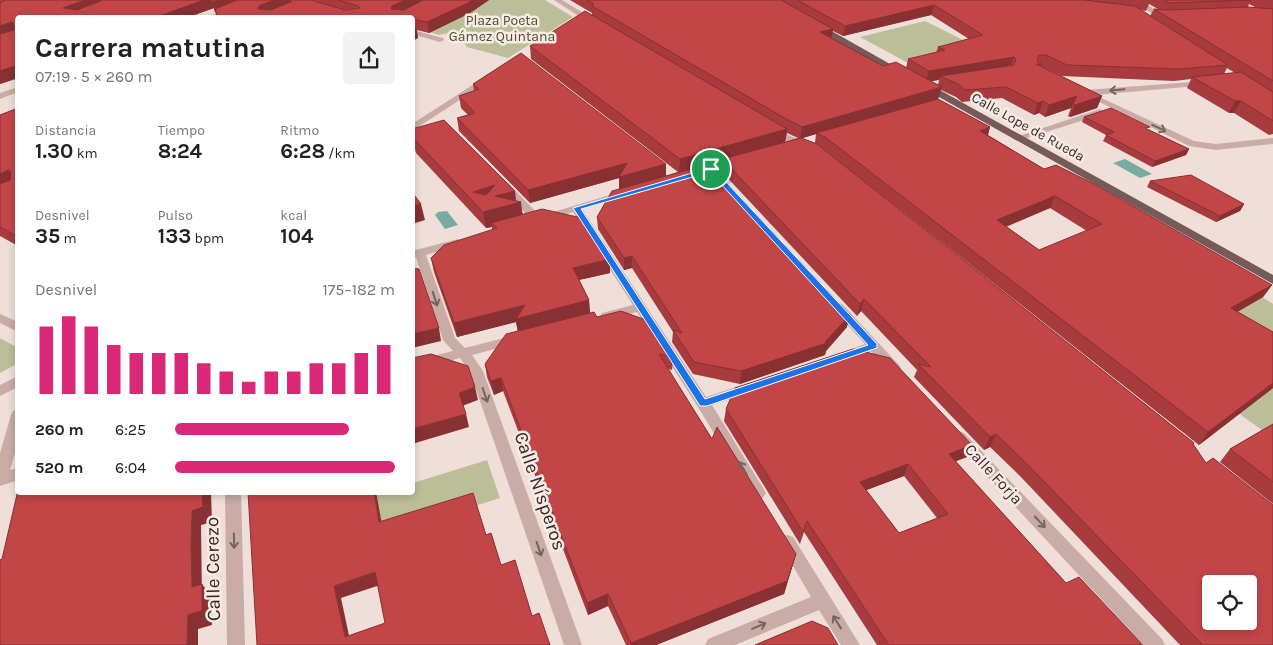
<!DOCTYPE html>
<html lang="es">
<head>
<meta charset="utf-8">
<style>
  body { margin:0; font-family:Karla,sans-serif; background:#f2f2f2; color:#202124; height:100vh; display:flex; flex-direction:column; font-size:19px; white-space:nowrap }
  * { box-sizing:border-box; margin:0 }
  p { font-size:16px; color:#757577 }
  .icon { flex:none; width:28px; height:28px; fill:none; stroke:currentColor; stroke-width:2; stroke-linecap:round; stroke-linejoin:round }
  .map { position:relative; flex:1; overflow:hidden }
  .drawer { position:absolute; left:15px; top:15px; width:400px; height:480px; display:flex; flex-direction:column; background:#fff; border-radius:5px; box-shadow:0 2px 8px #0003 }
  .drawer>* { flex:none }
  .controls { position:absolute; left:1202px; top:575px; display:grid; gap:10px }
  .controls a { display:grid; place-items:center; width:55px; height:55px; border-radius:5px; background:#fff; box-shadow:0 2px 8px #0003; font-size:25px }
  .pin { position:absolute; display:grid; place-items:center; width:42px; height:42px; color:#fff; margin:-21px; border:2px solid #fff; border-radius:50%; box-shadow:0 1px 5px #0007 }
  .round { display:grid; place-items:center; flex:none; width:52px; height:52px; border-radius:5px; background:#f2f2f2 }
  .head { display:flex; align-items:center; justify-content:space-between; height:85px; padding:0 20px }
  h1 { font-size:28px; font-weight:700; line-height:38px }
  .metrics { display:grid; grid-template-columns:repeat(3,1fr); gap:8px; height:85px; padding:5px 20px }
  .metrics div { display:grid; align-content:center }
  .metrics b { font-size:21px; font-weight:700 }
  .metrics small { font-size:14px; font-weight:400 }
  .metrics p { font-size:14px }
  .chart { height:140px; padding:10px 20px }
  .chart p { display:flex; justify-content:space-between }
  .chart svg { width:100%; height:90px; margin-top:5px; stroke:#db2777; stroke-width:6 }
  ul { padding:0 20px; list-style:none; font-size:16px }
  li { display:grid; grid-template-columns:80px 60px 1fr; align-items:center; height:38px }
  li i { height:12px; border-radius:6px; background:#db2777 }
  .map>svg:first-child { display:block }
</style>
</head>
<body>
<div class="map">
<svg width="1273" height="645" viewBox="0 0 1273 645">
  <rect width="100%" height="100%" fill="#f0dfd9"/>
  <g fill="#bcbe99">
    <polygon points="488,0 545,0 573,17 508,58 467,47 456,32 438,35 430,32"/>
    <polygon points="925,21 977,47 910,64 860,37"/>
    <polygon points="1262,297 1273,304 1273,438 1195,382 1236,313"/>
    <polygon points="0,338 18,348 17,364 0,373"/>
    <polygon points="487,460 500,498 384,535 376,494 412,492 413,483"/>
  </g>
  <g fill="#79aca1">
    <polygon points="1125,159 1152,174 1140,178 1113,163"/>
    <polygon points="447,211 458,225 445,229 435,215 438,212"/>
  </g>
  <g fill="none" stroke-linecap="round" stroke-linejoin="round">
    <g fill="#c8aca5" fill-rule="evenodd">
      <polygon points="249,0 258,0 216,18 205,18"/>
      <polygon points="554,0 562,0 598,22 591,24"/>
      <polygon points="1132,0 1140,0 1167,17 1160,19"/>
      <polygon points="412,30 443,38 444,40 440,42 412,34"/>
      <polygon points="485,77 492,79 412,131 412,124"/>
      <polygon points="1205,81 1208,81 1208,85 1095,95 1194,141 1216,144 1273,138 1273,144 1216,150 1189,146 1081,93 1085,90"/>
      <polygon points="18,87 18,92 0,99 0,93"/>
      <polygon points="1100,109 1104,112 1103,114 1021,140 1015,140 1013,138"/>
      <polygon points="771,127 810,145 812,147 810,149 804,149 768,132 766,130"/>
      <polygon points="737,159 742,162 740,164 699,176 694,173 696,171"/>
      <polygon points="504,182 508,183 540,216 620,192 628,192 628,196 582,209 706,397 748,383 753,384 755,388 753,392 712,405 763,488 766,493 763,498 758,499 753,498 698,407 637,312 606,320 602,319 600,316 602,313 633,305 573,212 537,222 533,221 500,187 499,185"/>
      <polygon points="458,239 464,242 462,244 426,255 455,338 465,348 516,335 522,339 521,342 472,355 483,371 582,645 564,645 470,372 460,358 412,371 412,361 453,351 443,340 416,257 412,258 412,251"/>
      <polygon points="838,303 842,304 899,365 901,368 899,371 889,371 872,352 843,362 838,360 836,357 838,354 865,344 834,310 832,307"/>
      <polygon points="0,314 18,322 18,332 0,323"/>
      <polygon points="18,376 18,387 0,396 0,385"/>
      <polygon points="18,410 18,443 10,470 18,468 18,480 0,486 0,453 11,415 13,411"/>
      <polygon points="959,431 964,433 1162,639 1165,645 1144,645 954,441 952,437 954,433"/>
      <polygon points="225,492 241,492 245,645 227,645"/>
      <polygon points="787,535 793,537 860,645 841,645 819,610 735,645 705,645 708,639 811,597 779,542 781,537"/>
    </g>
    <g fill="#755a58" fill-rule="evenodd">
      <polygon points="815,25 821,25 906,73 899,75 815,29"/>
      <polygon points="923,84 929,84 1273,275 1273,284 923,88"/>
    </g>
  </g>
  <g fill="#a73b3e" fill-rule="evenodd">
    <polygon points="0,0 292,0 292,1 295,0 489,0 470,13 429,33 417,30 418,38 412,41 412,18 217,18 214,8 186,18 18,18 18,78 0,84"/>
    <path d="M570 0H1273V134L1269 135 1234 113H1229L1187 88 1191 79 1174 81 1062 76 1041 66 1102 96 1097 108 1070 117 1068 116 1071 108 1045 117 1039 113 1034 115 1002 98 962 102 956 97 941 90 938 99 990 127 988 135 1044 169 1272 285 1263 297 1237 312 1273 332V388L1199 445 822 148 1194 443 1193 444 1273 645H1180L1020 476 990 447 984 450 914 377 917 370 861 311 857 316 721 171 722 161 710 164 847 327 826 351 825 355 740 384 693 374 672 342 673 332 632 268 624 270 598 229 597 217 619 189V178L530 203 459 131 457 118 468 115 461 108 459 96 474 91 473 84 666 164V176L678 172 531 59 530 46 592 15V13ZM1149 4 1158 9H1154L1150 16 1141 10 1146 11ZM1249 4 1255 7H1248ZM931 15 969 39 938 47 936 53 908 59 906 68 883 66 832 38 833 31 843 36ZM1227 68 1235 73 1224 74ZM938 80H939L938 85 930 81ZM787 133 798 138 785 142ZM816 134 815 143 802 138ZM1050 208 1087 231 1039 250 1006 227Z"/>
    <polygon points="18,108 18,246 0,236 0,115"/>
    <polygon points="1084,117 1149,130 1189,149 1186,155 1152,167 1103,141 1106,135 1082,122"/>
    <polygon points="412,129 515,191 516,201 523,214 610,273 579,280 589,300 590,313 673,357 672,370 668,369 712,439 796,554 784,594 656,645 626,645 608,606 588,615 503,391 494,395 487,377 485,364 518,331 516,322 457,337 434,272 431,258 492,230 492,227 486,228 416,153 415,149 412,147"/>
    <polygon points="1150,181 1244,204 1240,211 1216,222 1147,187"/>
    <path d="M726 409 972 445 967 457 955 461 1066 583 1143 645H877L804 532 800 544 724 421ZM904 476 937 518 899 533 866 490Z"/>
    <polygon points="1273,424 1273,504 1220,462 1230,449"/>
  </g>
  <g fill="#883032">
    <polygon points="85,0 113,0 70,18 63,8"/>
    <polygon points="204,0 211,0 214,8 186,18 154,18"/>
    <polygon points="217,0 244,0 215,12 212,2"/>
    <polygon points="274,0 292,0 293,3 262,16 258,9 259,6"/>
    <polygon points="405,0 427,0 394,18 391,9 392,6"/>
    <polygon points="473,0 489,0 470,13 429,33 427,22"/>
    <polygon points="934,5 931,15 843,36 845,26"/>
    <polygon points="12,22 17,32 0,38 0,26"/>
    <polygon points="416,28 418,38 412,41 412,30"/>
    <polygon points="833,29 831,39 820,32"/>
    <polygon points="1014,57 1010,68 940,76 939,80 926,82 929,71"/>
    <polygon points="18,65 18,78 0,84 0,71"/>
    <polygon points="942,87 938,99 816,133 816,134 800,139 802,127"/>
    <polygon points="1077,96 1071,108 1045,117 1049,105"/>
    <polygon points="1102,96 1097,108 1070,117 1075,105"/>
    <polygon points="1043,101 1039,113 1034,115 1038,103"/>
    <polygon points="1235,101 1241,101 1234,113 1229,113"/>
    <polygon points="990,127 987,138 980,131"/>
    <polygon points="787,129 785,143 722,159 722,161 679,173 680,159"/>
    <polygon points="1189,149 1186,155 1152,167 1155,161"/>
    <polygon points="627,163 666,164 666,177 619,190 619,178 530,203 528,190"/>
    <polygon points="8,170 17,185 0,192 0,174"/>
    <polygon points="495,185 515,191 516,203 521,202 523,218 491,223 492,227 486,228 483,212 473,192"/>
    <polygon points="1055,196 1050,208 992,232 997,220"/>
    <polygon points="421,204 425,220 412,224 412,206"/>
    <polygon points="1244,204 1240,211 1216,222 1220,216"/>
    <polygon points="632,256 632,268 624,270 624,258"/>
    <polygon points="610,259 610,273 574,281 573,268"/>
    <polygon points="1272,285 1263,297 1222,321 1231,308"/>
    <polygon points="864,299 861,311 857,316 860,304"/>
    <polygon points="589,300 590,314 518,333 516,322 457,337 454,323 525,305"/>
    <polygon points="850,315 847,327 826,351 825,355 740,384 741,371 825,342"/>
    <polygon points="439,328 441,341 412,348 412,334"/>
    <polygon points="501,378 503,391 494,395 491,381"/>
    <polygon points="1273,383 1273,388 1199,445 1208,432"/>
    <polygon points="475,387 478,400 462,406 459,393"/>
    <polygon points="466,414 469,427 412,444 412,429"/>
    <polygon points="996,434 990,447 984,450 990,437"/>
    <polygon points="972,445 967,457 944,466 949,454"/>
    <polygon points="908,464 904,476 856,494 860,482"/>
    <polygon points="202,492 211,492 212,522 201,525 202,601 192,587 191,547 192,511"/>
    <polygon points="374,492 376,492 384,535 379,522"/>
    <polygon points="796,554 784,594 656,645 631,645 631,643"/>
    <polygon points="375,572 380,585 341,598 351,645 345,637 334,586"/>
    <polygon points="202,584 212,597 212,625 198,629 198,645 187,645 188,615"/>
    <polygon points="608,594 608,606 588,615 587,603"/>
  </g>
  <g fill="#c24548" stroke="#883032" fill-rule="evenodd">
    <polygon points="4,0 85,0 63,8 77,10 103,0 204,0 154,18 18,18 18,65 0,71 0,34 14,30 14,24 12,22 0,26 0,3 4,1"/>
    <polygon points="237,0 274,0 259,6 258,9 271,10 295,0 311,0 345,10 360,8 358,6 338,0 405,0 392,6 391,9 404,10 423,0 473,0 468,3 427,22 412,19 412,18 218,18 215,9"/>
    <polygon points="587,0 781,0 833,29 820,32 883,66 896,62 942,87 802,127 788,120 592,6 594,4"/>
    <polygon points="797,0 1084,0 1135,6 1228,65 1180,69 1067,65 1046,55 1039,55 1037,61 1042,64 1036,64 1102,96 1075,105 1073,104 1077,96 1049,105 1043,101 1038,103 1006,87 965,90 960,85 940,76 1014,65 1016,59 1014,57 929,71 908,59 945,50 938,47 983,35 934,5 845,26"/>
    <polygon points="1164,0 1251,0 1169,3"/>
    <polygon points="1248,7 1273,9 1273,81 1154,9 1168,10"/>
    <polygon points="585,11 787,129 680,159 530,46"/>
    <polygon points="521,53 666,164 619,177 627,163 528,190 457,118 475,113 459,96 479,89 473,84"/>
    <polygon points="1241,72 1273,92 1273,121 1241,101 1235,101 1192,77"/>
    <path d="M938 99 990 127 980 131 1044 169 1056 165 1094 184 1272 285 1231 308 1273 332V383L1208 432 825 137 816 133ZM1055 196 1102 224 1039 250 997 220Z"/>
    <polygon points="18,108 18,237 0,227 0,184 10,180 11,172 8,170 0,174 0,115"/>
    <polygon points="1111,108 1150,127 1145,128 1189,149 1155,161 1106,135 1114,132 1084,117"/>
    <path d="M444 120 515 191 495 196 521 202 483 212 413 138H415L412 135V129ZM495 185 486 195 473 192Z"/>
    <path d="M801 138 817 144 1194 443 1193 444 1206 463 1213 458 1273 505V645H1203L1027 464 996 434 990 437 918 364 931 367 864 299 860 304 722 159ZM1211 584H1249V621H1211Z"/>
    <polygon points="709,164 850,315 825,342 827,343 741,371 694,362 673,330 682,333 632,256 624,258 597,217 612,191"/>
    <polygon points="1191,175 1244,204 1220,216 1150,181"/>
    <polygon points="412,192 421,204 412,206"/>
    <polygon points="542,209 582,218 610,259 573,268 589,300 516,319 525,305 454,323 431,258 444,245 497,228 491,223"/>
    <polygon points="412,268 419,269 439,328 412,334"/>
    <polygon points="621,311 649,321 673,357 659,354 687,399 712,439 717,427 796,554 787,581 631,643 608,594 587,603 501,378 491,381 485,364 506,334 594,312 597,317"/>
    <path d="M853 349 890 358 972 445 949 454 1066 583 1079 577 1143 645H889L807 521 803 532 726 409 735 388ZM908 464 948 514 899 533 860 482Z"/>
    <polygon points="431,354 468,366 475,387 459,393 466,414 412,429 412,358"/>
    <polygon points="1273,424 1273,482 1230,449"/>
    <polygon points="18,490 18,492 202,492 203,507 192,511 191,547 192,587 202,584 202,611 188,615 187,645 0,645 0,560 2,559"/>
    <path d="M248 492H374L379 522 473 493 486 535 491 533 501 565 515 560 532 616 539 613 550 645H257ZM375 572 385 623 345 637 334 586Z"/>
    <polygon points="812,621 828,628 838,645 755,645"/>
  </g>
  <defs><path id="oneway-shaft" d="M-6 0H5M1.5-3L5.5 0L1.5 3" fill="none" stroke-width="1.6" stroke-linecap="round" stroke-linejoin="round" transform="scale(1.25)"/></defs>
  <g stroke="#77635f">
    <use href="#oneway-shaft" transform="translate(1117 90) rotate(175)"/>
    <use href="#oneway-shaft" transform="translate(1159 128) rotate(25)"/>
    <use href="#oneway-shaft" transform="translate(435 299) rotate(72)"/>
    <use href="#oneway-shaft" transform="translate(485 395) rotate(71)"/>
    <use href="#oneway-shaft" transform="translate(743 468) rotate(-121)"/>
    <use href="#oneway-shaft" transform="translate(1040 522) rotate(47)"/>
    <use href="#oneway-shaft" transform="translate(234 541) rotate(89)"/>
    <use href="#oneway-shaft" transform="translate(539 549) rotate(71)"/>
    <use href="#oneway-shaft" transform="translate(837 622) rotate(-122)"/>
    <use href="#oneway-shaft" transform="translate(759 626) rotate(-23)"/>
  </g>
  <path fill="#1a73e8" stroke="#fff" fill-rule="evenodd" d="M709 168H713L877 344V348L707 406H700L573 208ZM710 172 868 345 705 399 581 209Z"/>
  <g text-anchor="middle" dominant-baseline="central" stroke-width="5" stroke-linejoin="round" paint-order="stroke">
    <g font-size="14" fill="#4d512b" stroke="#f8eae5">
      <text x="502" y="20">Plaza Poeta<tspan x="502" dy="16">Gámez Quintana</tspan></text>
    </g>
    <g font-size="14" fill="#342726" stroke="#f8eae5">
      <text transform="translate(1028 127) rotate(29)">Calle Lope de Rueda</text>
    </g>
    <g font-size="16" fill="#342726" stroke="#f8eae5">
      <text transform="translate(994 474) rotate(47)">Calle Forja</text>
    </g>
    <g font-size="19" fill="#342726" stroke="#f8eae5">
      <text transform="translate(540 491) rotate(71)">Calle Nísperos</text>
      <text transform="translate(213 569) rotate(-91)">Calle Cerezo</text>
    </g>
  </g>
</svg>
<div class="controls">
<a><svg class="icon" aria-label="locate" viewBox="0 0 24 24"><circle cx="12" cy="12" r="6"/><path d="M12 2v4M12 18v4M2 12h4M18 12h4"/></svg></a>
</div>
<div class="pin" style="left:711px;top:169px;background:#1e9e55"><svg class="icon" aria-label="arrive" viewBox="0 0 24 24"><path d="M6 21V4h12l-3 4 3 4H6"/></svg></div>
<section class="drawer">
<div class="head"><div><h1>Carrera matutina</h1><p>07:19 · 5 × 260 m</p></div><a class="round"><svg class="icon" aria-label="share" viewBox="0 0 24 24"><path d="M12 15V3M7 8l5-5 5 5M5 13v7h14v-7"/></svg></a></div>
<div class="metrics">
<div><p>Distancia</p><b>1.30<small> km</small></b></div>
<div><p>Tiempo</p><b>8:24</b></div>
<div><p>Ritmo</p><b>6:28<small> /km</small></b></div>
</div>
<div class="metrics">
<div><p>Desnivel</p><b>35<small> m</small></b></div>
<div><p>Pulso</p><b>133<small> bpm</small></b></div>
<div><p>kcal</p><b>104</b></div>
</div>
<div class="chart"><p><span>Desnivel</span>175–182 m</p>
<svg viewBox="0 0 160 44" preserveAspectRatio="none"><path d="M5 44V11M15 44V6M25 44V11M35 44V20M45 44V24M55 44V24M65 44V24M75 44V29M85 44V33M95 44V38M105 44V33M115 44V33M125 44V29M135 44V29M145 44V24M155 44V20"/></svg>
</div>
<ul>
<li><b>260 m</b>6:25<i style="width:79%"></i></li>
<li><b>520 m</b>6:04<i style="width:100%"></i></li>
</ul>
</section>
</div>
</body>
</html>
